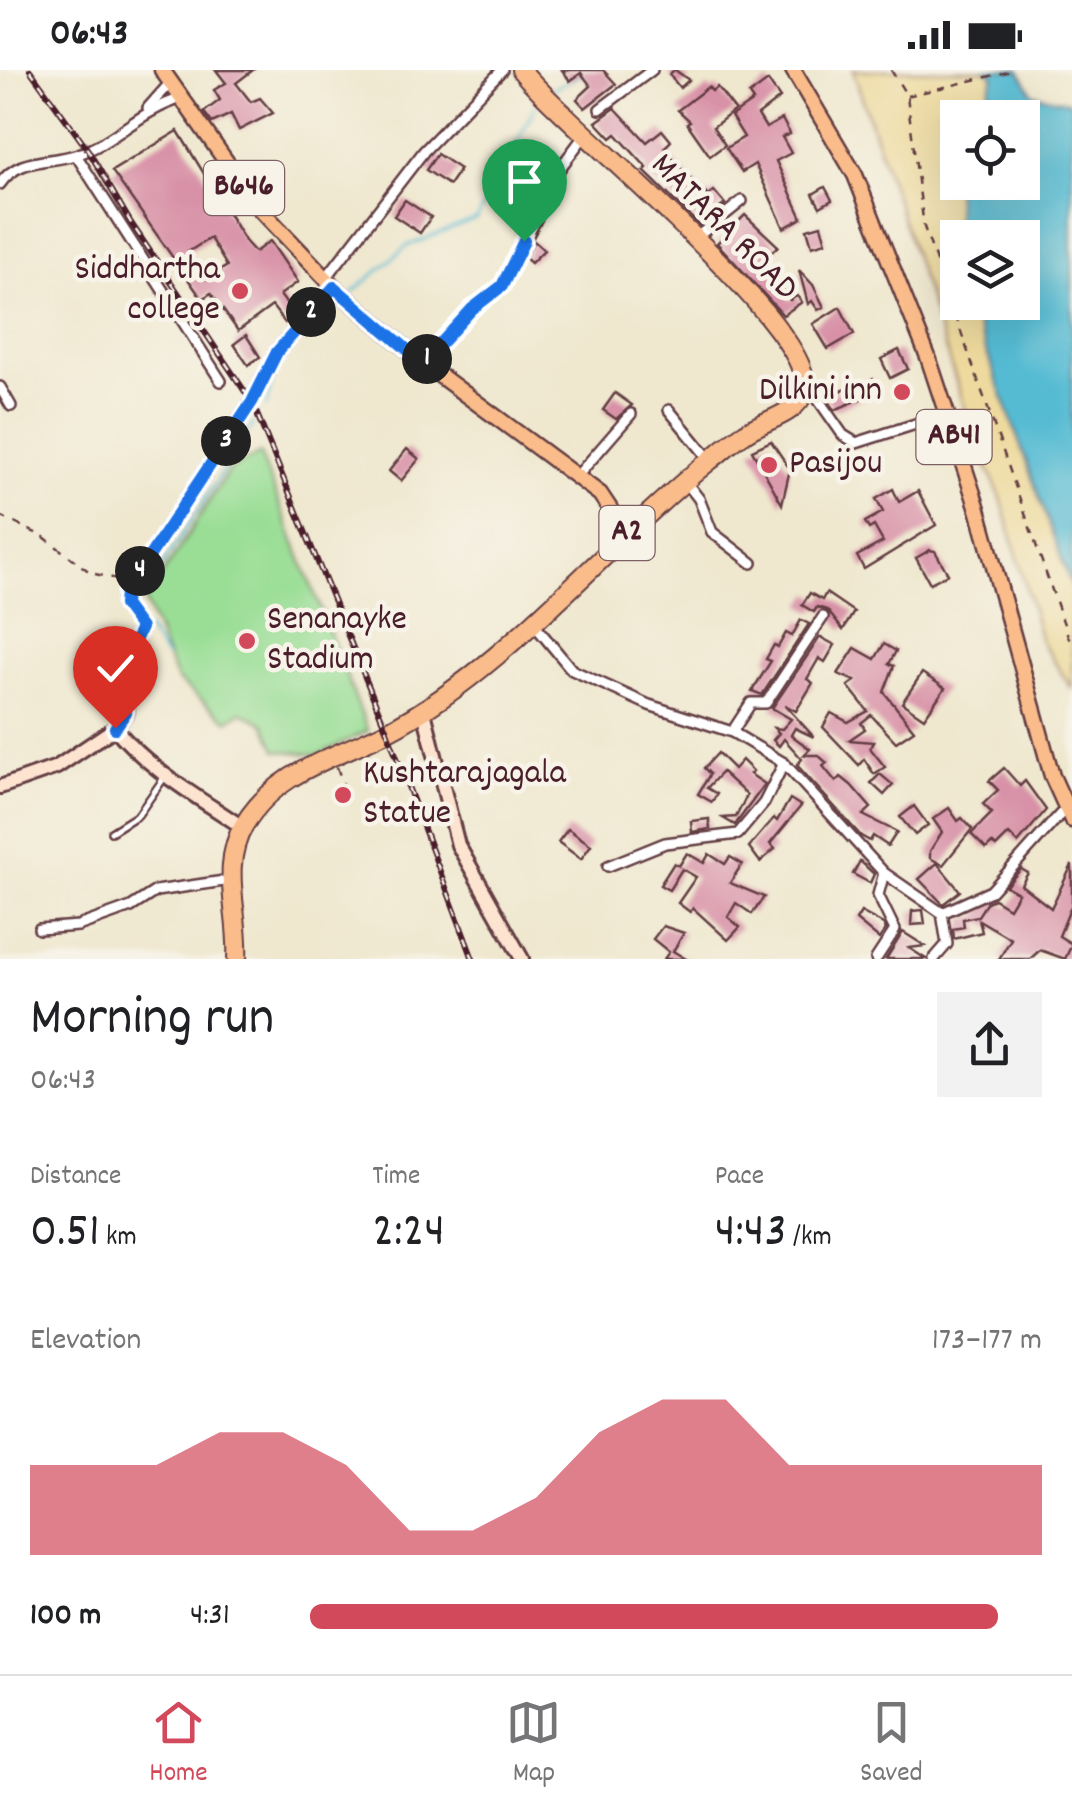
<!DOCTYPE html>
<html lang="en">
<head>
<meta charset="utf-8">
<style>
  body { margin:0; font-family:Dekko,sans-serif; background:#f2f2f2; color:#202124; height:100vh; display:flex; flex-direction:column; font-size:38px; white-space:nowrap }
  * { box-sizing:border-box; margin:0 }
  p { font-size:32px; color:#757577 }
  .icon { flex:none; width:55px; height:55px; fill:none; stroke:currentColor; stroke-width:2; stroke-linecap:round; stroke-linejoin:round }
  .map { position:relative; height:889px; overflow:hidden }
  .panel { display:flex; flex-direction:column; background:#fff; flex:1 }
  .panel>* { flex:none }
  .buttons { position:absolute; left:940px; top:30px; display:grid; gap:20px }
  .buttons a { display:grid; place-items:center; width:100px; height:100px; border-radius:0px; background:#fff; box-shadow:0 10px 40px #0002; font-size:50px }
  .pin { position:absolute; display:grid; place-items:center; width:85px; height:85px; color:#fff; margin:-102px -42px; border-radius:50% 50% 50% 0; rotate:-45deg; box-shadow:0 0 10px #0007 }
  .pin .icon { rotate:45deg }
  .km { position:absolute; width:50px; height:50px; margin:-25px; border-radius:50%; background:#222; color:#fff; font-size:28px; line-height:50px; text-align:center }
  .round { display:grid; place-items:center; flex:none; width:105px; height:105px; border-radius:0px; background:#f2f2f2 }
  .summary { display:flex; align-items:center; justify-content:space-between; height:170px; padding:0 30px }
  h1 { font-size:55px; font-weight:600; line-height:75px }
  .figures { display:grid; grid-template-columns:repeat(3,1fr); gap:15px; height:170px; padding:10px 30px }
  .figures div { display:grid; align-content:center }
  .figures b { font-size:50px; font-weight:600 }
  .figures small { font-size:28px; font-weight:400 }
  .figures p { font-size:28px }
  .chart { height:280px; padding:20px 30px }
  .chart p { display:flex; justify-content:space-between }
  .chart svg { width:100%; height:180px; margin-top:10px; fill:#d1495b; opacity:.7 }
  ul { padding:0 30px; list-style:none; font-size:32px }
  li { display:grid; grid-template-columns:160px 120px 1fr; align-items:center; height:75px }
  li i { height:25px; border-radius:12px; background:#d1495b }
  .status { display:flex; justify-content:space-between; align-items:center; height:70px; padding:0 50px; background:#fff; direction:ltr }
  .status svg { height:28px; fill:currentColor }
  .dock { display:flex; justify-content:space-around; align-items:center; height:140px; border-top:2px solid #e0e0e0; background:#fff; font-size:28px; color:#757577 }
  .dock a { display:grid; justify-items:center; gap:5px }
  .dock .active { color:#d1495b }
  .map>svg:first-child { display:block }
</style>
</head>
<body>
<div class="status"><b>06:43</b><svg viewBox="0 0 49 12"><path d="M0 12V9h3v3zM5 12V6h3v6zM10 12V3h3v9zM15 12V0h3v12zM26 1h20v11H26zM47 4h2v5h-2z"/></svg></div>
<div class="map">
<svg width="1072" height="889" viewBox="0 0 1072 889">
  <rect width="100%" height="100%" fill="#f7f3e8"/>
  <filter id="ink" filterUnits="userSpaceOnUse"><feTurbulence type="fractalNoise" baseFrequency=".01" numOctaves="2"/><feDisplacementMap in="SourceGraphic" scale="20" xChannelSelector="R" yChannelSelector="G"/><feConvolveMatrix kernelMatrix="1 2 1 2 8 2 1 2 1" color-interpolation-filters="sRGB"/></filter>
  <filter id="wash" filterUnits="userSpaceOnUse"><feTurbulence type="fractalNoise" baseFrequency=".0048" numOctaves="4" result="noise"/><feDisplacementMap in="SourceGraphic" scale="40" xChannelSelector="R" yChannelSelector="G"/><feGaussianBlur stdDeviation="2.25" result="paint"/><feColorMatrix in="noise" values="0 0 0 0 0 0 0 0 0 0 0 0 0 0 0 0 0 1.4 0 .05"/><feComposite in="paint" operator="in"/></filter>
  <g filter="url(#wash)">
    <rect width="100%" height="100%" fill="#efe7ce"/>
    <polygon fill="#9ade96" stroke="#727e60" stroke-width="2.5" points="260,384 368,661 318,685 276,680 265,654 241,642 228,651 177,610 145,532 229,400"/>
    <polygon fill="#eeda9e" stroke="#9c7c64" stroke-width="2.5" points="853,0 985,0 995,5 979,47 958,48 958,232 969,233 1072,518 1072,619 1041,571 1001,428 977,374"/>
    <polygon fill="#55bbd3" stroke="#506d7f" stroke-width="2.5" points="985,0 1019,0 1033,24 1072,33 1072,518 969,233 1022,232 1022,168 958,168 957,200 955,192 957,105 958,112 1022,112 1022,48 979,47 994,6"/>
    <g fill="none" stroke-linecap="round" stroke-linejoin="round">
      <g stroke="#55bbd3" stroke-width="2.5">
        <polyline points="552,19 585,3"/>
        <polyline points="352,223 407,176 477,149 536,35"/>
        <polyline points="278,292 301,264 340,234"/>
        <polyline points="266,337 275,299"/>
        <polyline points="134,540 253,354"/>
        <polyline points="147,559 166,587"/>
      </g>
    </g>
    <g id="blocks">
      <g fill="#d891a7" fill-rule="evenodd">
        <polygon points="216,0 253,0 236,13 251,32 260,28 273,43 239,60 231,44 212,53 204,42 220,30 214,20 226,13"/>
        <polygon points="562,0 603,0 616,14 585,38 577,29 591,16 581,3 570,11"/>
        <polygon points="675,0 689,10 680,18 669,4"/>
        <polygon points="768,11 780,28 758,45 766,58 782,49 790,64 782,67 791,83 776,91 802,148 784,158 755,94 742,102 726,78 744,67 731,46 753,31 749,25"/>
        <polygon points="708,17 712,21 717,17 735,40 713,57 725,75 710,86 687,53 690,51 678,40"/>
        <polygon points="615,38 647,72 662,60 671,71 665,77 677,95 708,126 714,121 725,134 699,155 644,101 647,98 616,64 611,68 596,52"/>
        <path d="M178 61 245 171 255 182 270 171 298 212 280 225 295 245 285 253 272 236 238 261 211 223 202 229 112 101ZM210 168 227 196 207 209 188 182Z"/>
        <polygon points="437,84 460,99 449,115 426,100"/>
        <polygon points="825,117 832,130 820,137 813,124"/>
        <polygon points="405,130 431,147 420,163 394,146"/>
        <polygon points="745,145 778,176 763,190 790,230 797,226 802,232 783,245 717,173"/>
        <polygon points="821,155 826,172 812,176 807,159"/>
        <polygon points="534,171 544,180 531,193 525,188"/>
        <polygon points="799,200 813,215 824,237 818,240 812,231 808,234"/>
        <polygon points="840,237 854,264 828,279 813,254"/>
        <polygon points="246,265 260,287 248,295 234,274"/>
        <polygon points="899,280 908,299 890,308 881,289"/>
        <polygon points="873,309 878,321 835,340 823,323 833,319 835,323"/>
        <polygon points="615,323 632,335 616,349 603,340"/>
        <polygon points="771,371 790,399 782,434 752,380"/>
        <polygon points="407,379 419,389 401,411 389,401"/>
        <polygon points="893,419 899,432 918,421 936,455 864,499 857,486 883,472 874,456 869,459 865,452 883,442 876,429"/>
        <polygon points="930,480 935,481 948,504 930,513 916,488"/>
        <polygon points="810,523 822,530 826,523 854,542 843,560 827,540 817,537 814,542 802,535"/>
        <polygon points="801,550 809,554 762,625 752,621 771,591 766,589 774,575 778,577 786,563 792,566"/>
        <polygon points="820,567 835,575 825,592 819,588 807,609 813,613 796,641 785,635 814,667 795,658 791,665 810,679 804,685 818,685 827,693 823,696 836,712 841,707 851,715 871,738 863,745 897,762 888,776 873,766 870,771 861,766 797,695 802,689 784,669 779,676 773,670 779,663 774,658 782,659 791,649 772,638"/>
        <polygon points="884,574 896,581 889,594 894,596 884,622 914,660 896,672 871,645 861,653 865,659 849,670 874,672 870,678 885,697 874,704 864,689 859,695 823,657 831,643 848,652 868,641 848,616 855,611 838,604 855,578 875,589"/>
        <polygon points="922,603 945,618 924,648 902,633"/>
        <polygon points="718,683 734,699 742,690 753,701 750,704 765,714 735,755 723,748 736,747 747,725 722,702 707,718 717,724 712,732 698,724 710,704 704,698"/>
        <polygon points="1004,698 1020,716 1025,711 1046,740 1018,773 1009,764 996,777 992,773 986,779 971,764 992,743 983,734 998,720 989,711"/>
        <polygon points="880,704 893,715 884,725 871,713"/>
        <polygon points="790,729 801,736 770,774 775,779 760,792 749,777 774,748 777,751"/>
        <polygon points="914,736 928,755 915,765 900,747"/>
        <polygon points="949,738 958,751 962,748 972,759 943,795 930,788 930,781 942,762 933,749"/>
        <polygon points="709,749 710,759 692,762 691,751"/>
        <polygon points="568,759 591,775 581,789 558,772"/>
        <polygon points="687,783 704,793 709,784 725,794 730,787 742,794 730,813 764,827 752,844 736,833 728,847 740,857 728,870 693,838 690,842 678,833 696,807 682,799 669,820 660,815 674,793 679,796"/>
        <polygon points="860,791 874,804 870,813 853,804"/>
        <polygon points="937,793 960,821 943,834 919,809"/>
        <polygon points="1072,795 1072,834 1059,866 1072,874 1065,889 1040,880 1030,889 999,889 1011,869 979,850 982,862 954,869 953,859 964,857 963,849 978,846 987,832 994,829 1009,838 1018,823 1006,816 1021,799 1028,803 1021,815 1051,838"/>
        <polygon points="923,840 925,854 911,855 912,841"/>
        <polygon points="861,842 883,854 886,859 879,869 856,850"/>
        <polygon points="663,856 684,863 673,881 686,889 664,889 669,882 653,869"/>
        <polygon points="903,862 925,876 909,878 926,889 886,889"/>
      </g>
    </g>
  </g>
  <g filter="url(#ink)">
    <use href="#blocks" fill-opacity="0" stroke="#633d43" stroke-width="2.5"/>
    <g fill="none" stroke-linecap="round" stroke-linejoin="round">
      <g stroke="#633d43" stroke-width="10">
        <polyline id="lane" points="111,762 138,745 164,708"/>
      </g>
      <g stroke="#633d43" stroke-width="14">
        <g id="street">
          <polyline points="148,38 171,12"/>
          <polyline points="600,39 652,0"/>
          <polyline points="76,85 221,311"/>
          <path d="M0 114C19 86 49 94 78 84 113 73 139 41 182 28"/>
          <polyline points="697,167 742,131"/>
          <polyline points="326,208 424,81 502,0"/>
          <polyline points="423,293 472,239 501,217 544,134 552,109 584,66"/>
          <polyline points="808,315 843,365 856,373 947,344"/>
          <polyline points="0,317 11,336"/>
          <polyline points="669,340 710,390"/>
          <polyline points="578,405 631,344"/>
          <polyline points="685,411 699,429 712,462 752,493"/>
          <polyline points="533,553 572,600 649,635 732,662 784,693 884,803 942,843 991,821 1065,739"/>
          <polyline points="732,662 751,633 766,633 823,547"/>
          <polyline points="608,796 665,773 738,764 764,733 784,693"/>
          <polyline points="39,859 78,856 131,837 156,821 231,810"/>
          <polyline points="876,889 895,860 878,825 884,803"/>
          <polyline points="934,889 947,874 942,843"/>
        </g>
      </g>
      <g stroke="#633d43" stroke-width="18">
        <g id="secondary">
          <polyline points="423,638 458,775 522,889"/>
          <path d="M115 658C149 700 198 727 242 757"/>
          <polyline points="0,717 57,697 115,658 127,642 124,595 141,558 124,535 125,523 252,332 277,282 334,217"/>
        </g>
      </g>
      <g stroke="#633d43" stroke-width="19">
        <g id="primary">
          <polyline points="162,0 258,137 334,217 423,293 600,424 610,439 613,478"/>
          <polyline points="793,0 855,105 928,287 978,439 1052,706 1072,750"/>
        </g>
      </g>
      <g stroke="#633d43" stroke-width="22">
        <path id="highway" d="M237 889C240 843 219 797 244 755 277 700 335 688 388 661 506 599 605 475 709 391 721 382 732 371 745 363 765 349 796 346 805 320 813 252 571 62 521 0"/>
      </g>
      <g stroke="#633d43" stroke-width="2.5" stroke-dasharray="8 8" stroke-linecap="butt">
        <polyline points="891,0 907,26 924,157 1072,577"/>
        <polyline points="907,26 1016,0"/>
        <polyline points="0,446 44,467 91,503 121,510"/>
        <polyline points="337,697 347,726"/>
      </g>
      <use href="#lane" stroke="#fff" stroke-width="5"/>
      <use href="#street" stroke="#fff" stroke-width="9"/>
      <use href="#secondary" stroke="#fde4d0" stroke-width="12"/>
      <use href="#primary" stroke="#f9bc8a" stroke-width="14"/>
      <use href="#highway" stroke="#f9bc8a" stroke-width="18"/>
      <g stroke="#4a1f2b" stroke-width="6">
        <polyline id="rail" points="30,0 88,80 131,153 252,332 387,661 473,889"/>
      </g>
      <use href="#rail" stroke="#f7f3e8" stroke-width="2.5" stroke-dasharray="8" stroke-linecap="butt"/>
    </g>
  </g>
  <g fill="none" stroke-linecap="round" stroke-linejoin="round" filter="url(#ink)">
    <g stroke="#fff" stroke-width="20">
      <polyline id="route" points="115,658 126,642 124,594 141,558 124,535 125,523 252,332 277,282 334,217 423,293 472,239 502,216 524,171"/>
    </g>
    <use href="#route" stroke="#1a73e8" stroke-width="12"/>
  </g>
  <g fill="#d1495b" stroke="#f7f3e8" stroke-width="4">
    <circle cx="240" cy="221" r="10"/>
    <circle cx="902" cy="322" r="10"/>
    <circle cx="769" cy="395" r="10"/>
    <circle cx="247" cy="571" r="10"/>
    <circle cx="343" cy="725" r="10"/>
  </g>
  <g text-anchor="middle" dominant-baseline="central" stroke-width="9" stroke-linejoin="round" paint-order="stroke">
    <g fill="#f7f3e8" stroke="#7e5f64" stroke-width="2.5">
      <rect x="204" y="91" width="80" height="54" rx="8"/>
      <rect x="916.5" y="340" width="75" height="54" rx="8"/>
      <rect x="599.5" y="436" width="55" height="54" rx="8"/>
    </g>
    <g font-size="32" font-weight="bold" fill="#4a1f2b">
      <text x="244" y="118">B646</text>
      <text x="954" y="367">AB41</text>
      <text x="627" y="463">A2</text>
    </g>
    <g font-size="35" fill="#4a1f2b" stroke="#f7f3e8">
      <text transform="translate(723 158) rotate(45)">MATARA ROAD</text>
    </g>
    <g font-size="35" fill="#4a1f2b" stroke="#f7f3e8" text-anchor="start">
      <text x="220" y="201" text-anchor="end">Siddhartha<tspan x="220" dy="40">college</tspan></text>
      <text x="882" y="322" text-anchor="end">Dilkini inn</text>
      <text x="789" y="395">Pasijou</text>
      <text x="267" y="551">Senanayke<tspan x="267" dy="40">Stadium</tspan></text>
      <text x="363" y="705">Kushtarajagala<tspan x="363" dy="40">Statue</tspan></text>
    </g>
  </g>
</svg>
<div class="buttons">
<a><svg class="icon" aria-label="locate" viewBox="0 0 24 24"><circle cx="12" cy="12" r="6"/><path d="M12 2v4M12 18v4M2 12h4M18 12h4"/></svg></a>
<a><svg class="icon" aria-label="layers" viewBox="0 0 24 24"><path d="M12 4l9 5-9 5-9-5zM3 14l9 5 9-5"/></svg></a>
</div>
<div class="pin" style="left:524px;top:171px;background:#1e9e55"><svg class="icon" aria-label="arrive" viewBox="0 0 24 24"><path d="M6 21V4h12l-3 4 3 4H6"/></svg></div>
<div class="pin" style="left:115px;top:658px;background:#d93025"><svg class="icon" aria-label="check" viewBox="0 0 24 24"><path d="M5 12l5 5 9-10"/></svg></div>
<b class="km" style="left:427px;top:289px">1</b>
<b class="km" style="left:311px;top:242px">2</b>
<b class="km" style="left:226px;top:371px">3</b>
<b class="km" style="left:140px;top:501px">4</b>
</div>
<section class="panel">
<div class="summary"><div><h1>Morning run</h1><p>06:43</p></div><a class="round"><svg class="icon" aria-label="share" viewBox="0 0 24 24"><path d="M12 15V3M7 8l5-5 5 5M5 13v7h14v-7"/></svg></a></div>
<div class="figures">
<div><p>Distance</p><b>0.51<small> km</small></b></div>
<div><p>Time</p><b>2:24</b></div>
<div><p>Pace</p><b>4:43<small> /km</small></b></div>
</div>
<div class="chart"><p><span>Elevation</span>173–177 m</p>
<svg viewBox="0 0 160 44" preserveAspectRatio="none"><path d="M0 44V22L10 22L20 22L30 14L40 14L50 22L60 38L70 38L80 30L90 14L100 6L110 6L120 22L130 22L140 22L150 22L160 22V44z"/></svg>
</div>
<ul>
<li><b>100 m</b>4:31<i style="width:94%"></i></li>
</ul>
</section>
<nav class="dock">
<a class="active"><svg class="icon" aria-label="home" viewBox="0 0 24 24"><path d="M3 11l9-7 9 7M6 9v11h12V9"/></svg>Home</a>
<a><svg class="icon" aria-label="map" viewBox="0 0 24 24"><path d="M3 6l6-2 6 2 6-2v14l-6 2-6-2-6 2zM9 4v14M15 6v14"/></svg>Map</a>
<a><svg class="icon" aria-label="saved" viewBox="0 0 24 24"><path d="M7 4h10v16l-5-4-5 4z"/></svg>Saved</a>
</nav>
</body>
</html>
